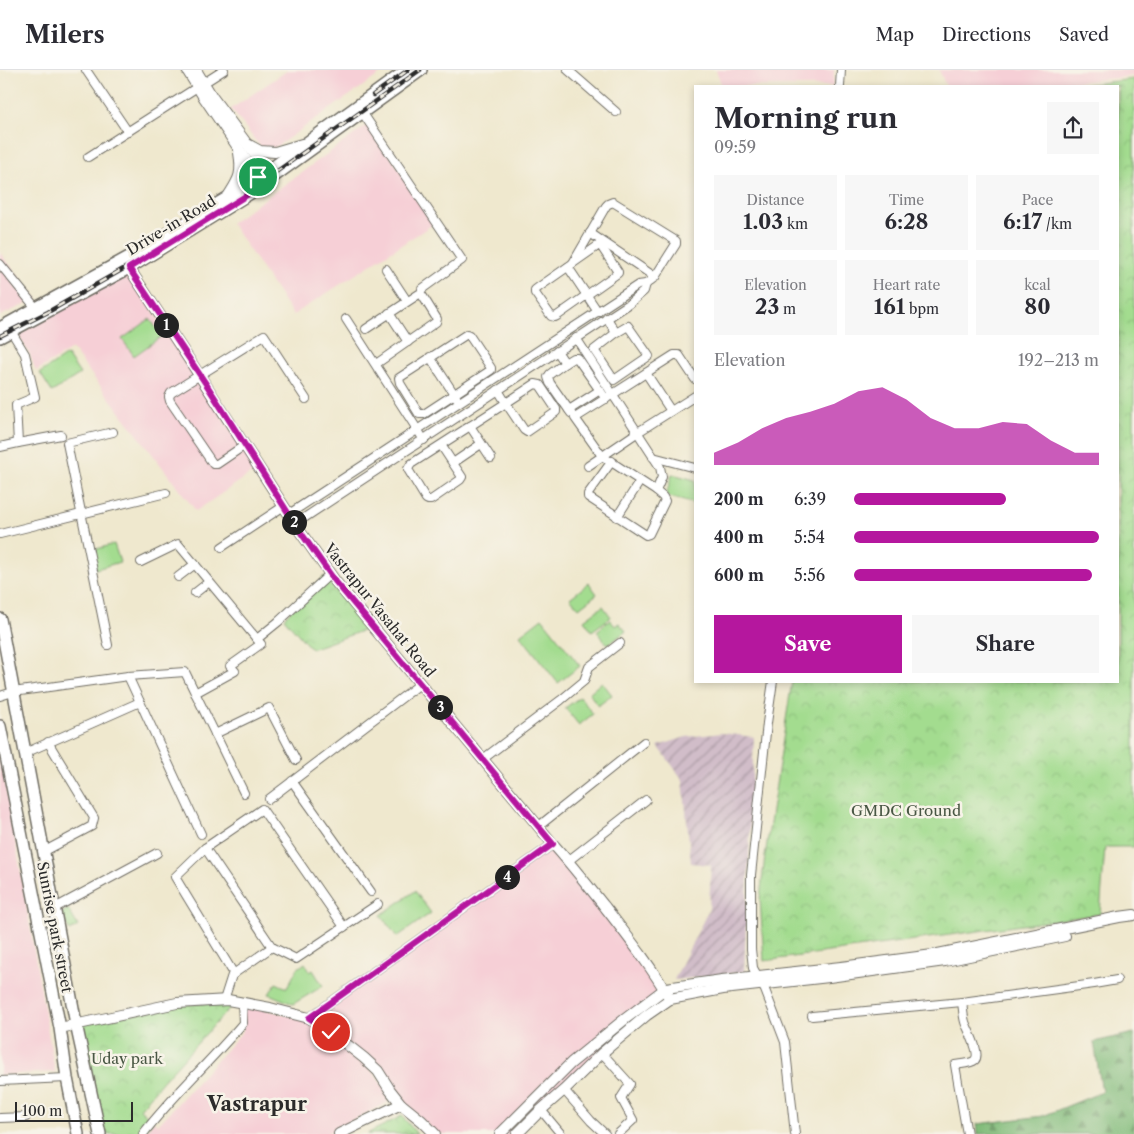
<!DOCTYPE html>
<html lang="en">
<head>
<meta charset="utf-8">
<style>
  body { margin:0; font-family:"Libre Caslon Text",serif; background:#f7f7f7; color:#2b2b33; height:100vh; display:flex; flex-direction:column; font-size:19px; white-space:nowrap }
  * { box-sizing:border-box; margin:0 }
  p { font-size:16px; color:#7c7c81 }
  .icon { flex:none; width:28px; height:28px; fill:none; stroke:currentColor; stroke-width:2; stroke-linecap:round; stroke-linejoin:round }
  .map { position:relative; flex:1; overflow:hidden }
  .side { position:absolute; left:694px; top:15px; width:425px; height:598px; display:flex; flex-direction:column; background:#fff; border-radius:0px; box-shadow:0 2px 8px #0003 }
  .side>* { flex:none }
  .scale { position:absolute; left:15px; bottom:12px; width:118px; box-sizing:border-box; padding-left:5px; border:2px solid #2b2b2b; border-top:0; font-size:14px; line-height:18px; white-space:nowrap; color:#2b2b2b; -webkit-text-stroke:4px #f7f3e8; paint-order:stroke }
  .pin { position:absolute; display:grid; place-items:center; width:42px; height:42px; color:#fff; margin:-21px; border:2px solid #fff; border-radius:50%; box-shadow:0 1px 5px #0007 }
  .km { position:absolute; width:25px; height:25px; margin:-12px; border-radius:50%; background:#222; color:#fff; font-size:14px; line-height:25px; text-align:center }
  .round { display:grid; place-items:center; flex:none; width:52px; height:52px; border-radius:0px; background:#f7f7f7 }
  .summary { display:flex; align-items:center; justify-content:space-between; height:85px; padding:0 20px }
  h1 { font-size:28px; font-weight:800; line-height:38px }
  .stats { display:grid; grid-template-columns:repeat(3,1fr); gap:8px; height:85px; padding:5px 20px }
  .stats div { display:grid; align-content:center; border-radius:0px; background:#f7f7f7; text-align:center }
  .stats b { font-size:21px; font-weight:800 }
  .stats small { font-size:14px; font-weight:400 }
  .stats p { font-size:14px }
  .chart { height:140px; padding:10px 20px }
  .chart p { display:flex; justify-content:space-between }
  .chart svg { width:100%; height:90px; margin-top:5px; fill:#b5179e; opacity:.7 }
  .button { display:flex; gap:10px; margin-top:auto; padding:10px 20px }
  .button a { flex:1; height:58px; border-radius:0px; background:#b5179e; color:#fff; font-size:20px; font-weight:800; line-height:58px; text-align:center }
  .button a+a { background:#f7f7f7; color:#2b2b33 }
  ul { padding:0 20px; list-style:none; font-size:16px }
  li { display:grid; grid-template-columns:80px 60px 1fr; align-items:center; height:38px }
  li i { height:12px; border-radius:6px; background:#b5179e }
  header { display:flex; align-items:center; gap:30px; box-sizing:border-box; height:70px; padding:0 25px; background:#fff; border-bottom:1px solid #e1e1e2 }
  header strong { font-size:24px }
  nav { display:flex; gap:28px; margin-inline-start:auto; font-size:18px }
  .map>svg:first-child { display:block }
</style>
</head>
<body>
<header>
<strong>Milers</strong>
<nav><a>Map</a><a>Directions</a><a>Saved</a></nav>
</header>
<div class="map">
<svg width="1134" height="1064" viewBox="0 0 1134 1064">
  <defs>
    <pattern id="industrial-furrows" width="10" height="10" patternUnits="userSpaceOnUse" patternTransform="scale(1.25)"><rect width="10" height="10" fill="#d1bdc9"/><path d="M-1 1l2-2M0 10L10 0M9 11l2-2" fill="none" stroke="#aa9aa3"/></pattern>
    <pattern id="forest-firs" width="22" height="20" patternUnits="userSpaceOnUse" patternTransform="scale(1.25)"><rect width="22" height="20" fill="#82bc7a"/><path d="M5 1l3.5 6h-7zM16 11l3.5 6h-7z" fill="#6b9964"/></pattern>
    <pattern id="park-crowns" width="20" height="18" patternUnits="userSpaceOnUse" patternTransform="scale(1.25)"><rect width="20" height="18" fill="#a3dc8f"/><path d="M2 6a3 3 0 1 1 6 0M12 15a3 3 0 1 1 6 0" fill="none" stroke="#8cbd7c"/></pattern>
  </defs>
  <rect width="100%" height="100%" fill="#f7f3e8"/>
  <filter id="ink" filterUnits="userSpaceOnUse"><feTurbulence type="fractalNoise" baseFrequency=".02" numOctaves="2"/><feDisplacementMap in="SourceGraphic" scale="10" xChannelSelector="R" yChannelSelector="G"/><feConvolveMatrix kernelMatrix="1 2 1 2 8 2 1 2 1" color-interpolation-filters="sRGB"/></filter>
  <filter id="wash" filterUnits="userSpaceOnUse"><feTurbulence type="fractalNoise" baseFrequency=".0096" numOctaves="4" result="noise"/><feDisplacementMap in="SourceGraphic" scale="20" xChannelSelector="R" yChannelSelector="G"/><feGaussianBlur stdDeviation="1.12" result="paint"/><feColorMatrix in="noise" values="0 0 0 0 0 0 0 0 0 0 0 0 0 0 0 0 0 1.4 0 .05"/><feComposite in="paint" operator="in"/></filter>
  <g filter="url(#wash)">
    <rect width="100%" height="100%" fill="#efe8ce"/>
    <g fill="#f6cfd6">
      <polygon points="288,0 386,0 273,79 262,79 231,39"/>
      <polygon points="716,0 834,0 833,16 722,16"/>
      <polygon points="939,0 1134,0 1134,6 1041,16 946,16"/>
      <polygon points="369,54 435,153 293,245 231,153"/>
      <polygon points="0,183 37,229 0,246"/>
      <polygon points="128,202 256,400 196,441 72,279 36,301 29,283 17,263"/>
      <polygon points="0,682 55,1002 0,1005"/>
      <polygon points="553,777 668,925 645,939 513,1064 437,1064 403,1033 379,999 311,948"/>
      <polygon points="242,934 308,950 363,990 388,1022 388,1032 326,1064 144,1064 154,1051 158,1055 243,961"/>
    </g>
    <polygon fill="url(#industrial-furrows)" points="722,663 754,667 744,902 674,910 709,839 711,795 691,793 683,710 658,676 686,667"/>
    <g fill="#a3dc8f" stroke="#67845d">
      <polygon points="150,249 162,266 134,286 122,269"/>
      <polygon points="67,285 80,304 52,322 40,303"/>
      <polygon points="672,404 695,410 695,434 666,426"/>
      <polygon points="114,474 120,492 96,499 90,481"/>
      <polygon points="589,513 597,524 579,538 570,528"/>
      <polygon points="603,536 611,547 592,561 584,550"/>
      <polygon points="542,548 580,596 558,613 520,565"/>
      <polygon points="610,550 615,556 619,553 626,561 608,575 597,561"/>
      <polygon points="602,612 612,625 598,636 589,623"/>
      <polygon points="580,627 593,644 579,655 565,638"/>
      <polygon points="415,821 431,843 397,867 381,845"/>
      <polygon points="68,839 78,856 70,861 60,844"/>
      <polygon points="305,893 310,902 313,900 323,916 293,934 269,924 276,913 287,918 297,899"/>
    </g>
    <polygon fill="url(#forest-firs)" stroke="#567452" points="1134,963 1134,1064 978,1064 977,1054 1043,1046 1102,1022 1094,972"/>
    <g fill="url(#park-crowns)" stroke="#67845d">
      <polygon points="1134,9 1134,777 1105,777 1100,844 764,891 760,828 765,786 792,611 1118,611 1118,16 1074,16"/>
      <polygon points="324,506 373,557 311,579 284,548"/>
      <polygon points="235,932 162,1012 140,1039 153,1051 142,1064 101,1064 78,955 177,935"/>
      <polygon points="402,1046 417,1064 367,1064"/>
    </g>
  </g>
  <g filter="url(#ink)">
    <g fill="none" stroke-linecap="round" stroke-linejoin="round">
      <g stroke="#706d64" stroke-width="10">
        <g id="minor">
          <polyline points="86,0 128,62"/>
          <polyline points="568,0 616,42"/>
          <polyline points="840,16 841,0"/>
          <polyline points="362,42 462,190 422,219"/>
          <polyline points="88,87 224,0"/>
          <polyline points="590,163 655,207"/>
          <polygon points="599,175 601,176 618,202 618,203 557,246 555,247 551,246 535,223 535,220 539,217"/>
          <polyline points="0,194 36,238"/>
          <polyline points="568,197 598,242"/>
          <polyline points="386,199 407,231"/>
          <polyline points="389,243 408,272"/>
          <polyline points="607,248 616,263 628,256 649,286 614,310 594,280 616,263"/>
          <polyline points="346,249 424,370"/>
          <polyline points="366,259 419,224 422,225 437,249 436,252 376,294"/>
          <polygon points="467,264 469,265 491,298 491,300 424,344 419,344 400,313 399,308"/>
          <polyline points="576,268 660,397 662,407 656,421 602,386 575,348 613,324 674,285 679,285 695,309"/>
          <polyline points="557,281 565,293 573,288 577,288 606,329"/>
          <polyline points="430,287 456,327"/>
          <polyline points="565,293 550,304 548,307 550,313 569,340"/>
          <polyline points="646,303 671,341"/>
          <polyline points="571,343 569,340 600,320"/>
          <polyline points="470,356 491,388"/>
          <polyline points="18,373 61,365"/>
          <polyline points="245,375 217,394 213,394 170,331 169,327 171,323 264,265 306,329"/>
          <polyline points="441,375 462,407 460,410 431,430 428,430 426,429 409,401 408,399 411,394 506,333 524,360 527,362 556,342 556,339 540,315 535,314 506,333 498,320"/>
          <polyline points="0,377 18,373 16,335 35,327 25,284 11,261"/>
          <polyline points="653,387 695,398"/>
          <polyline points="612,391 588,424 588,427 646,465 649,464 665,431 663,427 656,421"/>
          <polyline points="453,393 481,374"/>
          <polyline points="588,396 638,362 695,326"/>
          <polyline points="289,444 638,215 646,214 655,207 676,174 676,171 613,132 608,134 606,136 573,193"/>
          <polyline points="617,447 640,411"/>
          <polyline points="295,454 629,234 644,221 646,214"/>
          <polyline points="0,464 166,423"/>
          <polyline points="222,477 284,436"/>
          <polyline points="141,492 178,474 261,574 230,596 235,601 195,623"/>
          <polyline points="178,507 195,494"/>
          <polyline points="195,523 209,512"/>
          <polyline points="257,569 278,552 330,504"/>
          <polyline points="108,575 67,373 113,362"/>
          <polyline points="128,606 201,764"/>
          <polyline points="773,611 767,653 751,805 751,879 753,898 765,920 785,972 795,1064"/>
          <polyline points="0,626 13,622 128,606 185,602 244,723"/>
          <polyline points="215,664 269,638 296,690"/>
          <polyline points="25,683 140,632"/>
          <polyline points="483,689 561,630 584,611 589,597 620,573"/>
          <polyline points="292,711 371,822"/>
          <polyline points="269,729 420,614"/>
          <polyline points="539,756 644,672"/>
          <polyline points="205,778 262,739 344,857"/>
          <polyline points="43,782 92,756 94,748 48,672"/>
          <polyline points="568,791 646,730"/>
          <polyline points="53,839 157,783"/>
          <polyline points="234,904 175,807 205,778 272,877"/>
          <polyline points="224,930 232,905 272,877 296,889 378,834"/>
          <polyline points="812,946 962,932"/>
          <polyline points="309,948 553,774"/>
          <polyline points="602,983 630,1014 621,1028 633,1050 618,1064"/>
          <polyline points="0,1011 67,1008"/>
          <polyline points="564,1020 591,1051 605,1064"/>
          <polyline points="541,1040 561,1064"/>
          <polyline points="0,1048 26,1047"/>
          <path d="M143 1064C173 1025 211 991 243 953L242 933"/>
          <path d="M967 1064 955 995C960 994 971 994 975 990 981 983 968 960 965 952 963 945 963 938 962 932L1094 914 1117 910"/>
        </g>
      </g>
      <g stroke="#706d64" stroke-width="12">
        <g id="tertiary">
          <polyline points="187,0 205,29 258,107"/>
          <polyline points="196,0 213,28 267,101"/>
          <polyline points="249,75 260,81 275,82 302,74"/>
          <path d="M227 128C238 110 243 106 239 83"/>
          <path d="M129 198 207 317 299 460 335 511 553 774C572 795 588 816 605 837 628 867 651 896 670 929"/>
          <polyline points="60,958 177,933 228,930 270,938 309,948 331,962 364,988 378,1001 390,1020 401,1034 422,1051 435,1064"/>
          <polyline points="339,1064 401,1034"/>
          <polyline points="500,1064 571,993 625,949 666,918 722,910 841,897 933,885 1119,847 1134,845"/>
          <polyline points="517,1064 541,1040 564,1020 602,983 647,945 670,929 723,919 829,907 945,891 1065,866"/>
        </g>
      </g>
      <g stroke="#706d64" stroke-width="14">
        <g id="secondary">
          <polyline points="0,258 129,187 247,116 407,0"/>
          <polyline points="0,267 129,198 252,122 421,0"/>
          <polyline points="0,549 76,954 100,1064"/>
          <polyline points="0,656 60,958 67,1008 78,1064"/>
        </g>
      </g>
      <use href="#minor" stroke="#fff" stroke-width="8"/>
      <use href="#tertiary" stroke="#fff" stroke-width="10"/>
      <use href="#secondary" stroke="#fff" stroke-width="11"/>
      <g stroke="#2b2b2b" stroke-width="4.5">
        <g id="rail">
          <polyline points="373,25 408,0"/>
          <polyline points="0,266 48,242 204,153 420,0"/>
        </g>
      </g>
      <use href="#rail" stroke="#f7f3e8" stroke-width="2.5" stroke-dasharray="8" stroke-linecap="butt"/>
    </g>
  </g>
  <g fill="none" stroke-linecap="round" stroke-linejoin="round" filter="url(#ink)">
    <g stroke="#fff" stroke-width="10">
      <polyline id="route" points="258,107 263,114 252,122 129,198 208,317 299,460 335,511 553,774 309,948 331,962"/>
    </g>
    <use href="#route" stroke="#b5179e" stroke-width="6"/>
  </g>
  <g text-anchor="middle" dominant-baseline="central" stroke-width="5" stroke-linejoin="round" paint-order="stroke">
    <g font-size="15" fill="#2b2b2b" stroke="#f7f3e8">
      <text transform="translate(171 155) rotate(-31)">Drive-in Road</text>
      <text transform="translate(380 540) rotate(51)">Vastrapur Vasahat Road</text>
      <text transform="translate(55 857) rotate(79)">Sunrise park street</text>
    </g>
    <g font-size="15" fill="#495744" stroke="#f7f3e8">
      <text x="906" y="740">GMDC Ground</text>
      <text x="127" y="988">Uday park</text>
    </g>
    <g font-size="20" font-weight="bold" fill="#2b2b2b" stroke="#f7f3e8">
      <text x="257" y="1034">Vastrapur</text>
    </g>
  </g>
</svg>
<div class="scale">100 m</div>
<div class="pin" style="left:258px;top:107px;background:#1e9e55"><svg class="icon" aria-label="arrive" viewBox="0 0 24 24"><path d="M6 21V4h12l-3 4 3 4H6"/></svg></div>
<div class="pin" style="left:331px;top:962px;background:#d93025"><svg class="icon" aria-label="check" viewBox="0 0 24 24"><path d="M5 12l5 5 9-10"/></svg></div>
<b class="km" style="left:166px;top:255px">1</b>
<b class="km" style="left:294px;top:452px">2</b>
<b class="km" style="left:440px;top:637px">3</b>
<b class="km" style="left:507px;top:807px">4</b>
<section class="side">
<div class="summary"><div><h1>Morning run</h1><p>09:59</p></div><a class="round"><svg class="icon" aria-label="share" viewBox="0 0 24 24"><path d="M12 15V3M7 8l5-5 5 5M5 13v7h14v-7"/></svg></a></div>
<div class="stats">
<div><p>Distance</p><b>1.03<small> km</small></b></div>
<div><p>Time</p><b>6:28</b></div>
<div><p>Pace</p><b>6:17<small> /km</small></b></div>
</div>
<div class="stats">
<div><p>Elevation</p><b>23<small> m</small></b></div>
<div><p>Heart rate</p><b>161<small> bpm</small></b></div>
<div><p>kcal</p><b>80</b></div>
</div>
<div class="chart"><p><span>Elevation</span>192–213 m</p>
<svg viewBox="0 0 160 44" preserveAspectRatio="none"><path d="M0 44V38L10 33L20 26L30 21L40 18L50 14L60 8L70 6L80 12L90 21L100 26L110 26L120 23L130 24L140 32L150 38L160 38V44z"/></svg>
</div>
<ul>
<li><b>200 m</b>6:39<i style="width:62%"></i></li>
<li><b>400 m</b>5:54<i style="width:100%"></i></li>
<li><b>600 m</b>5:56<i style="width:97%"></i></li>
</ul>
<div class="button"><a>Save</a><a>Share</a></div>
</section>
</div>
</body>
</html>
